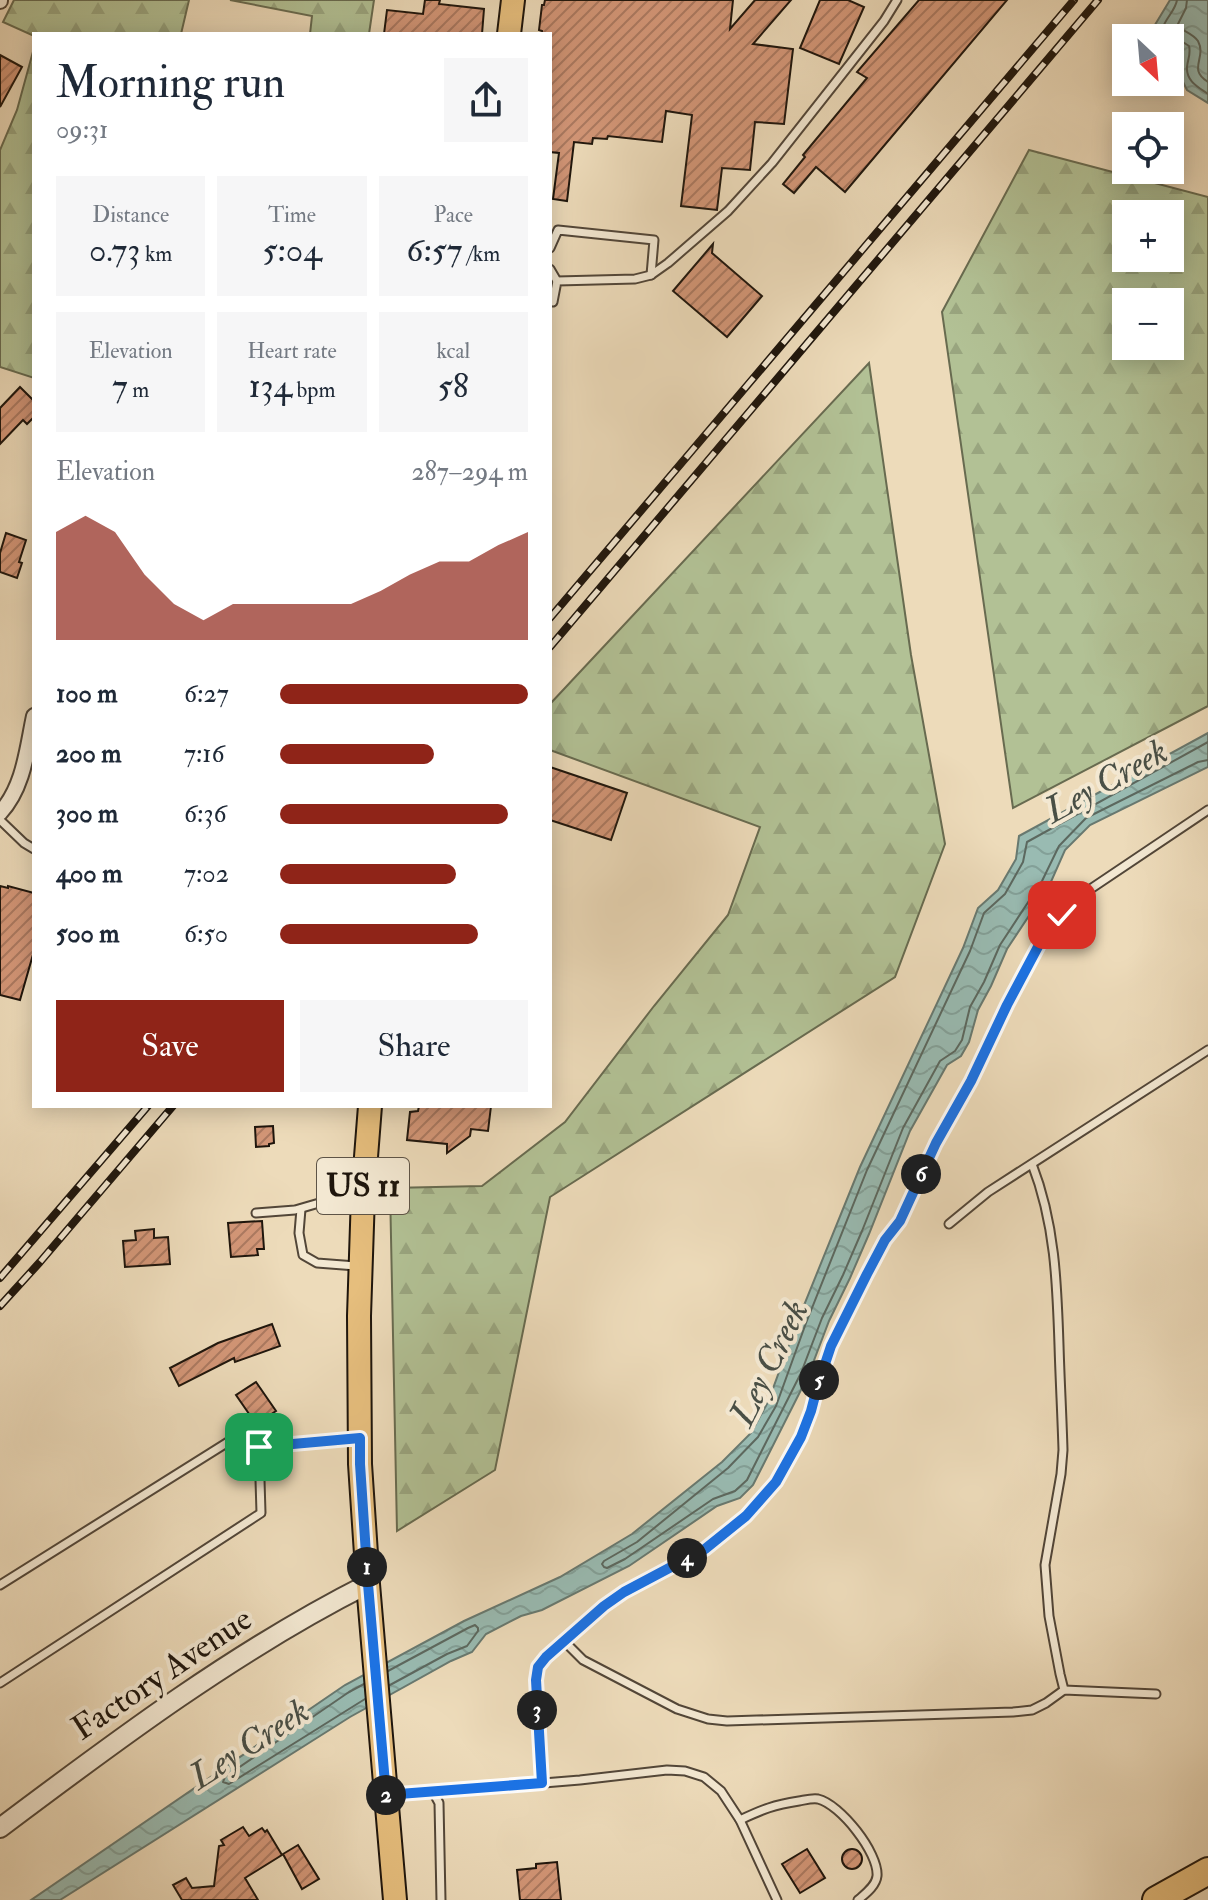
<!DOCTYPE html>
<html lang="en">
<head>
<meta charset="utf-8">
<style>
  body { margin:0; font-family:"IM FELL Double Pica",serif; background:#f6f6f7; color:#1f2937; height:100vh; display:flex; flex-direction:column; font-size:30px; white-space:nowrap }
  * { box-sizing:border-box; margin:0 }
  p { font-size:26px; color:#747a83 }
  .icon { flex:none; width:44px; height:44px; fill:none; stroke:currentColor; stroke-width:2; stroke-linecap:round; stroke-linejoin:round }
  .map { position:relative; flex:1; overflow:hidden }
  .details { position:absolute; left:32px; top:32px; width:520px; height:1076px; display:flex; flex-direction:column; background:#fff; border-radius:0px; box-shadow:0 4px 20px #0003 }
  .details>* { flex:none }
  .needle { width:52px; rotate:154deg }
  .tools { position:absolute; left:1112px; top:24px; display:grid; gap:16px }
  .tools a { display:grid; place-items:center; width:72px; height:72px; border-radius:0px; background:#fff; box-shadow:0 4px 20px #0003; font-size:40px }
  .pin { position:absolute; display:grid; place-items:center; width:68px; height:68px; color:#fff; margin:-34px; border-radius:16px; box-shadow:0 4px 12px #0006 }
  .km { position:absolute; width:40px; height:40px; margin:-20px; border-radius:50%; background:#222; color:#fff; font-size:22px; line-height:40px; text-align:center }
  .round { display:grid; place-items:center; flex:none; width:84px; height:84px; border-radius:0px; background:#f6f6f7 }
  .summary { display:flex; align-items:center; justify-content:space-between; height:136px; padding:0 24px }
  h1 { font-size:44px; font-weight:600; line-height:60px }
  .metrics { display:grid; grid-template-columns:repeat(3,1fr); gap:12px; height:136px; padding:8px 24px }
  .metrics div { display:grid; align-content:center; border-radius:0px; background:#f6f6f7; text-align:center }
  .metrics b { font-size:34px; font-weight:600 }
  .metrics small { font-size:22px; font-weight:400 }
  .metrics p { font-size:22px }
  .chart { height:224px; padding:16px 24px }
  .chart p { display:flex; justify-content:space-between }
  .chart svg { width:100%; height:144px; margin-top:8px; fill:#8f2418; opacity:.7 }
  .button { display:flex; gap:16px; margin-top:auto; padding:16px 24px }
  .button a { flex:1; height:92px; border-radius:0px; background:#8f2418; color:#fff; font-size:32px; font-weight:600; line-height:92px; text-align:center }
  .button a+a { background:#f6f6f7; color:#1f2937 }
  ul { padding:0 24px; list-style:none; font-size:26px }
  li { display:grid; grid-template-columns:128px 96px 1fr; align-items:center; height:60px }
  li i { height:20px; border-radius:10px; background:#8f2418 }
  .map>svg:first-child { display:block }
</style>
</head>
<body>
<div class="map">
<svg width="1208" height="1900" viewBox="0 0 1208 1900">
  <defs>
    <pattern id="forest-firs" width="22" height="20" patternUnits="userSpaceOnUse" patternTransform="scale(2)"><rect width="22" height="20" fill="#b2c195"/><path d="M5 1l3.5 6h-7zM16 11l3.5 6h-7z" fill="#99a57f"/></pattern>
    <pattern id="water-waves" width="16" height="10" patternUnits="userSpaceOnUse" patternTransform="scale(2)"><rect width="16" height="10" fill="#99bbb2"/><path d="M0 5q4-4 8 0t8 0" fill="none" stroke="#83a098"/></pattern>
    <pattern id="building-hatch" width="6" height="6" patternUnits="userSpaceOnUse" patternTransform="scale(2)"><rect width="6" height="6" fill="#d39677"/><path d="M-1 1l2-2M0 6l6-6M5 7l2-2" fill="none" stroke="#ab7960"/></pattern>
  </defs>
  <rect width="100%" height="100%" fill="#eddbba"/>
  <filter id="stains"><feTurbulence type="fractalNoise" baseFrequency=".0025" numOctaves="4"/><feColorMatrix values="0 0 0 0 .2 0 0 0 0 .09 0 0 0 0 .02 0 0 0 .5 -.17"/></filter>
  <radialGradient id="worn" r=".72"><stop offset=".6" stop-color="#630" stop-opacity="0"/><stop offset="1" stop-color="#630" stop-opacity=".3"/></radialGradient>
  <g fill="url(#forest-firs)" stroke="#686b50" stroke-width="2" fill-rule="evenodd">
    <polygon points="14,0 189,0 181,34 34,34 34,36 3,22"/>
    <polygon points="230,0 374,0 369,34 310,34 312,16"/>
    <polygon points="34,48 34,378 0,367 0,150 17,110"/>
    <path d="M1029 150 1208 197V706L1013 808 942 312ZM1126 214H1170V258H1126ZM1170 302V346H1126V302Z"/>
    <polygon points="869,363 911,655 945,844 895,977 550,1197 495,1470 397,1531 390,1188 482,1186 565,1122 654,1006 728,915 760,827 550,750 550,704"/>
  </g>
  <g fill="url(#water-waves)" stroke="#687970" stroke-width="2">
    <polygon points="1170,0 1208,0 1208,103 1187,90 1178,72 1183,50 1170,43 1170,38 1160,38 1150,33"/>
    <polygon points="1208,733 1208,767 1090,825 1065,850 1050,884 1007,949 991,986 978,1010 969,1042 961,1056 947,1065 910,1131 869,1234 850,1278 829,1321 808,1376 753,1485 740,1498 717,1506 629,1566 542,1610 521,1616 486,1634 472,1652 451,1661 350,1717 60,1900 31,1900 345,1685 464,1621 560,1577 632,1534 722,1462 751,1433 768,1402 798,1320 860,1167 963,948 978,908 998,890 1016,859 1019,836"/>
  </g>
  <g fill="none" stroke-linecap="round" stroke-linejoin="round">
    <g stroke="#5c685f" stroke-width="2">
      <path d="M1177 0C1175 13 1160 22 1163 35L1166 38 1175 37 1189 46C1191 54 1188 58 1187 67 1186 81 1198 87 1208 94"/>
      <path d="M1187 0 1186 8 1177 26C1183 31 1193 34 1198 41 1207 58 1187 69 1208 82"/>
      <polyline points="1208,742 1027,842 1023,862 1005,894 984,913 970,951 867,1170 806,1323 776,1406 758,1437 728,1468 637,1542 604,1561 602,1564 604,1567 607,1568 625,1559 713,1499 735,1491 747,1480 801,1373 822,1318 843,1275 862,1231 903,1128 940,1061 955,1051 962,1040 970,1007 984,982 1000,945 1042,881 1059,846 1086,818 1198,762 1208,760"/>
      <polyline points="388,1671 468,1628 475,1625 478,1628 478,1631 467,1646 447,1654 390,1685"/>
      <polyline points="364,1684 349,1692 225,1777 223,1782 229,1784 365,1699"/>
    </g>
  </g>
  <g fill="url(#building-hatch)" stroke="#1e150c" stroke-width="2">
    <polygon points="425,0 440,0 439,4 484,9 482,34 384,34 387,10 423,14"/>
    <polygon points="545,0 733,0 730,29 755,0 791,0 753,44 793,49 784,124 755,122 750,170 722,168 717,210 681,206 692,115 666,111 662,142 608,136 607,139 593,138 592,144 574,142 567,201 553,199 559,153 550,152 550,34 542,34 542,31 539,30 542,5 544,5"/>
    <polygon points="820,0 848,0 864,7 839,64 800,48"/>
    <polygon points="919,0 1007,0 845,192 816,167 794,193 783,184 805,157 803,155 867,78 857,72"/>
    <polygon points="0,55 22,67 0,107"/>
    <polygon points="713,244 712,253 762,296 727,337 673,291"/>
    <polygon points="20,387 34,401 34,417 27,424 23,420 0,444 0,408"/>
    <polygon points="6,533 26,540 19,562 22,563 17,578 0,572 0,553"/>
    <polygon points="550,767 627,793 611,840 550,820"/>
    <polygon points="0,886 8,888 8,886 34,893 34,951 20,1000 0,995"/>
    <polygon points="419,1106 491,1106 488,1131 471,1129 470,1136 447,1153 447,1144 407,1140 410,1112 418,1111"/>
    <polygon points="273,1126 274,1143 269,1144 269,1146 256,1147 255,1127"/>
    <polygon points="262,1221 264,1249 257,1249 258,1255 231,1257 228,1223"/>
    <polygon points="154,1229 154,1238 168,1237 170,1264 125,1267 123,1241 136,1240 135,1231"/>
    <polygon points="272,1324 280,1346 235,1362 234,1358 179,1386 170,1368 218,1343"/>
    <polygon points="256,1382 276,1411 256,1424 236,1395"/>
    <polygon points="243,1827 249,1836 262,1828 265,1832 267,1830 282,1855 245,1878 258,1900 182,1900 173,1885 186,1878 192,1888 214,1886 219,1846 224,1845 221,1840"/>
    <polygon points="298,1845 319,1879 302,1889 283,1854"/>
    <polygon points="807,1849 825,1878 800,1893 782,1864"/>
    <circle cx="852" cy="1859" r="10"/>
    <polygon points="557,1862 561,1900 520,1900 517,1870 536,1868 536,1864"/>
  </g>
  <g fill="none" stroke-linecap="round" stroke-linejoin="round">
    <g stroke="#524638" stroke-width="11">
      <g id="service">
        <polyline points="550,248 558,230 654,240 651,275"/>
        <polyline points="550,269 557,281"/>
        <polyline points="550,301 553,302 557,281 635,279 651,275 668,263 728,211 772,163 884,21 897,0"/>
        <polyline points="0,820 24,843 34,849"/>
        <path d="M1032 1164C1055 1223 1057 1283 1059 1345 1060 1380 1062 1415 1063 1450L1061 1474 1045 1565 1049 1616 1060 1674 1064 1690"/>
        <polyline points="301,1209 299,1233 303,1255 317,1263 356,1266"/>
        <polyline points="256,1213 295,1210 333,1199 361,1196"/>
        <polyline points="949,1224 988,1192 1208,1050"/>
        <polyline points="259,1447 357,1438"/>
        <polyline points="0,1585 244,1432 259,1447 261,1513 0,1683"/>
        <polyline points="564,1641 583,1660 677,1709 708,1719 727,1721 1013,1712 1032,1710 1046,1703 1064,1690 1156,1694"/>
        <polyline points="542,1783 536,1680 538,1667 546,1657 604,1606 624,1592 705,1549 746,1516 776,1482 801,1437 811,1411 824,1366 831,1346 885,1240 900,1221 936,1143 971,1081 1007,1005 1040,943 1062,915 1086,892 1208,810"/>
        <polyline points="433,1792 580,1780 667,1770 685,1771 704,1777 721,1791 740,1820 777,1900"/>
        <polyline points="388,1795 433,1792 439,1803 441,1900"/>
        <path d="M740 1820C763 1809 774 1805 799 1801 805 1800 812 1798 818 1799 840 1804 879 1853 877 1876 876 1886 865 1894 858 1900"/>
      </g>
    </g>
    <g stroke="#524638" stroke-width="18">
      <g id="minor">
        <polyline points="0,1 0,0"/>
        <path d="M0 813C24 787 27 749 34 716"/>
      </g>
    </g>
    <g stroke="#524638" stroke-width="22">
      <path id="tertiary" d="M0 1828C117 1740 237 1650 368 1584"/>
    </g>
    <g stroke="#1e150c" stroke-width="26">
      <g id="primary">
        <polyline points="509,34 513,0"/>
        <polyline points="370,1106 363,1195 359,1316 360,1464 368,1584 395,1900"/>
      </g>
    </g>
    <g stroke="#1e150c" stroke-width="30">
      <polyline id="motorway" points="1156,1900 1208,1871"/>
    </g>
    <use href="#service" stroke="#f3e8d2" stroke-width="7"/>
    <use href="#minor" stroke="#f3e8d2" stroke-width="14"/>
    <use href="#tertiary" stroke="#f3e8d2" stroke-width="18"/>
    <use href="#primary" stroke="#e6be7d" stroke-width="22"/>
    <use href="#motorway" stroke="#e6be7d" stroke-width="26"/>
    <g stroke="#1e150c" stroke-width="8">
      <g id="rail">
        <polyline points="550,618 1074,0"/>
        <polyline points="550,647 1098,0"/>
        <polyline points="0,1278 148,1106"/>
        <polyline points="0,1306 40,1262 173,1106"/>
      </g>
    </g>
    <use href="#rail" stroke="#f3e8d2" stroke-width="5" stroke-dasharray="15" stroke-linecap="butt"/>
  </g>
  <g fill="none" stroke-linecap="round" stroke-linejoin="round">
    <g stroke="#fff" stroke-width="16">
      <polyline id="route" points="259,1447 360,1438 360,1464 368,1584 386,1795 542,1783 536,1680 538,1667 546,1657 604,1606 624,1592 705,1549 746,1516 776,1482 801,1437 811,1411 817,1388 831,1346 867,1274 885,1240 900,1221 936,1143 971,1081 1007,1005 1040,943 1062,915"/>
    </g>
    <use href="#route" stroke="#1a73e8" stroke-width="10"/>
  </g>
  <g text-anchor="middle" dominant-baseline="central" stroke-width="8" stroke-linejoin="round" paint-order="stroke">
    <rect fill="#f3e8d2" stroke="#5e5447" stroke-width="2" x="317" y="1158" width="92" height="56" rx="6"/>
    <g font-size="32" font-weight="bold" fill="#1e150c">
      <text x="363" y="1186">US 11</text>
    </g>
    <g font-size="34" fill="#1e150c" stroke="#f3e8d2">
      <text transform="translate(162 1674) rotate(-34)">Factory Avenue</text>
    </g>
    <g font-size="36" font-style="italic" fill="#494f46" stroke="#f3e8d2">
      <text transform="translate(1106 781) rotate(-29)">Ley Creek</text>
      <text transform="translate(769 1363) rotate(-64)">Ley Creek</text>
      <text transform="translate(249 1744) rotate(-33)">Ley Creek</text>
    </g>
  </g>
  <rect width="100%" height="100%" filter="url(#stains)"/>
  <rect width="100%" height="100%" fill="url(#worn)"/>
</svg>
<div class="tools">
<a><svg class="needle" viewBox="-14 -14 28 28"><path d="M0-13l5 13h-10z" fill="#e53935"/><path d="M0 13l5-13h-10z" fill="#747a83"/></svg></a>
<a><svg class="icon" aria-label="locate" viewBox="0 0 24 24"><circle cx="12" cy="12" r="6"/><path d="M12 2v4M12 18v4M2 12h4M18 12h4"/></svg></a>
<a>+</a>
<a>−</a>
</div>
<div class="pin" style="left:259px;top:1447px;background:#1e9e55"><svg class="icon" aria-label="arrive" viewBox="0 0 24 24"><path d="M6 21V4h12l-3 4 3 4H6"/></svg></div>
<div class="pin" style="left:1062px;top:915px;background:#d93025"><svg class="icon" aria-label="check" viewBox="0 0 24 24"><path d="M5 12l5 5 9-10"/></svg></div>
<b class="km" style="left:367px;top:1567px">1</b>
<b class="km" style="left:386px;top:1795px">2</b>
<b class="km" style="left:537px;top:1710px">3</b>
<b class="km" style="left:687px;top:1558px">4</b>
<b class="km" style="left:819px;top:1380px">5</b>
<b class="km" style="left:921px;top:1174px">6</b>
<section class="details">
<div class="summary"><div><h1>Morning run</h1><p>09:31</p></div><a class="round"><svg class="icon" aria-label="share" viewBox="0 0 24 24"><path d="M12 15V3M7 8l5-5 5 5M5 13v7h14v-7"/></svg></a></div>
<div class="metrics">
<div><p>Distance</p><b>0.73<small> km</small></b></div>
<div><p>Time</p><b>5:04</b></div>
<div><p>Pace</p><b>6:57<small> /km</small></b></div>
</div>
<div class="metrics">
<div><p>Elevation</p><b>7<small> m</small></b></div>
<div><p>Heart rate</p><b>134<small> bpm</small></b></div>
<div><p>kcal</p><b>58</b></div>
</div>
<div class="chart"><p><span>Elevation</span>287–294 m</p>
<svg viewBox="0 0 160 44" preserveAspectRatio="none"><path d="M0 44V11L10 6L20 11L30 24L40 33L50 38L60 33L70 33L80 33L90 33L100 33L110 29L120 24L130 20L140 20L150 15L160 11V44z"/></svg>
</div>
<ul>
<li><b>100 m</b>6:27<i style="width:100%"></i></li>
<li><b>200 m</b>7:16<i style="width:62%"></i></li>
<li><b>300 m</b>6:36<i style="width:92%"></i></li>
<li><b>400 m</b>7:02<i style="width:71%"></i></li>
<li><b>500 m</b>6:50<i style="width:80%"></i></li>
</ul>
<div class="button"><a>Save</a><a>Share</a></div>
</section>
</div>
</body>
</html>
